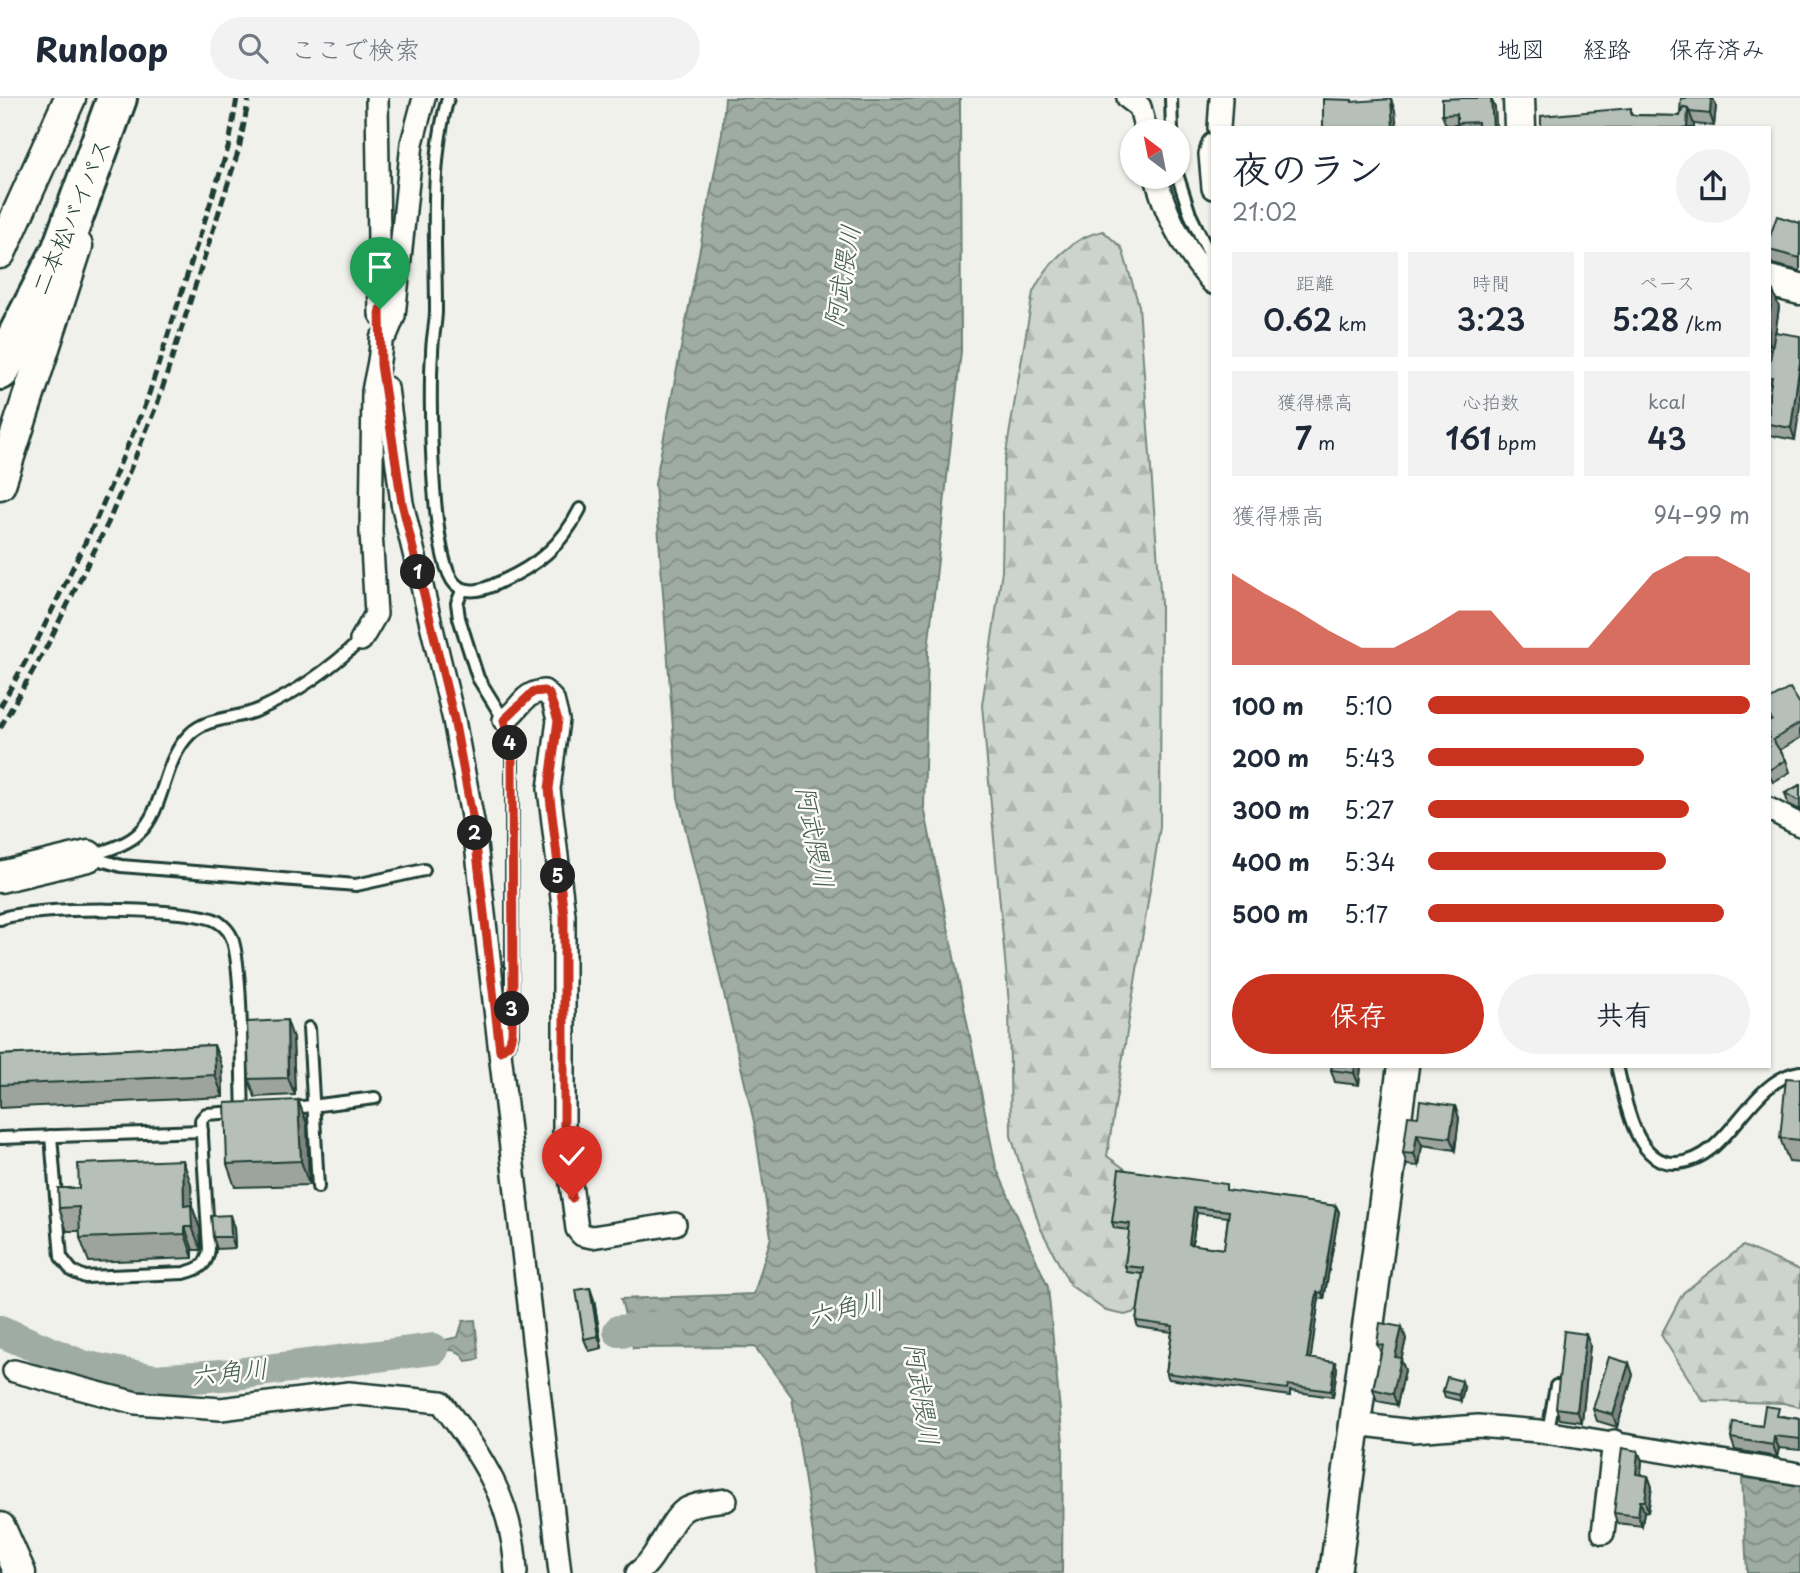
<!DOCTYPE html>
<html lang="ja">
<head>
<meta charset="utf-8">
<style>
  body { margin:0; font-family:"Playpen Sans","Klee One",sans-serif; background:#f2f2f3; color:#1f2937; height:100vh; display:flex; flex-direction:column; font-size:26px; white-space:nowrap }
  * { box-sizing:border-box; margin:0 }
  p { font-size:23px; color:#747a83 }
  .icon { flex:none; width:38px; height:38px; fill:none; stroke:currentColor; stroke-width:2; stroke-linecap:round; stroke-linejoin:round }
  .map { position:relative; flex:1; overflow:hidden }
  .details { position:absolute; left:1211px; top:28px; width:560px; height:942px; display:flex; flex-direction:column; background:#fff; border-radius:0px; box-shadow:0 2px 5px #0004 }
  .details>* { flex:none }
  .needle { width:46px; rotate:328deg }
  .buttons { position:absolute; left:1120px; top:21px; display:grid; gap:14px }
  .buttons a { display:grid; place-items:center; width:70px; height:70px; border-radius:50%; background:#fff; box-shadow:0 2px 5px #0004; font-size:35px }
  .pin { position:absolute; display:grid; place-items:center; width:60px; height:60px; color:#fff; margin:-72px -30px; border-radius:50% 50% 50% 0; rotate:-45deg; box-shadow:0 0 7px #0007 }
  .pin .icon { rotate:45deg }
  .km { position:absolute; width:35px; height:35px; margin:-18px; border-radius:50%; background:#222; color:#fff; font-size:19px; line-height:35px; text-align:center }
  .round { display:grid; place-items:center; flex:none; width:74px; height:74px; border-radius:37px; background:#f2f2f3 }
  .head { display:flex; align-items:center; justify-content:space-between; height:119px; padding:0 21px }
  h1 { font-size:38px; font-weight:600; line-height:52px }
  .metrics { display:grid; grid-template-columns:repeat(3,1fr); gap:10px; height:119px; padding:7px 21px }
  .metrics div { display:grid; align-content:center; border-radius:0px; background:#f2f2f3; text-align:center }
  .metrics b { font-size:30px; font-weight:600 }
  .metrics small { font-size:19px; font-weight:400 }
  .metrics p { font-size:19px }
  .chart { height:196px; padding:14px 21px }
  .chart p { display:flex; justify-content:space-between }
  .chart svg { width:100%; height:126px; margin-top:7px; fill:#c8321e; opacity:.7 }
  .button { display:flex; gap:14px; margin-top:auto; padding:14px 21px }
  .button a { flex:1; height:80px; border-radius:42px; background:#c8321e; color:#fff; font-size:28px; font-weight:600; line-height:80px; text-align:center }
  .button a+a { background:#f2f2f3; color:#1f2937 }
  ul { padding:0 21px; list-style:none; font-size:23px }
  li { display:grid; grid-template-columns:112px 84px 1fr; align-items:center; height:52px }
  li i { height:18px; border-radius:9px; background:#c8321e }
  header { display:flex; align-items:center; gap:42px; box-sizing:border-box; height:98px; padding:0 35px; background:#fff; border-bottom:2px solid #e0e1e3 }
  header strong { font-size:33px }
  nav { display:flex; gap:38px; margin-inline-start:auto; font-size:24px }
  .search { width:490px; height:63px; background:#f2f2f3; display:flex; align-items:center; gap:18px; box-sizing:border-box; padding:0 24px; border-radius:38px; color:#747a83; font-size:26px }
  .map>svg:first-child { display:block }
</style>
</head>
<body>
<header>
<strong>Runloop</strong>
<div class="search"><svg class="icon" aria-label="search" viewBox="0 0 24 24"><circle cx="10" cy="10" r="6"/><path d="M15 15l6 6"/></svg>ここで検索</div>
<nav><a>地図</a><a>経路</a><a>保存済み</a></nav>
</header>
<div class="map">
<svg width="1800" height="1475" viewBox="0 0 1800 1475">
  <defs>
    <pattern id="forest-firs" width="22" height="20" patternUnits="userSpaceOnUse" patternTransform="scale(1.75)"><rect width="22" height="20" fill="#cdd3cd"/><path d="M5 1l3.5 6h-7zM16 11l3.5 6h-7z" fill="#b0b6b1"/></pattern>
    <pattern id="water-waves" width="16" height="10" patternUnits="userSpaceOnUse" patternTransform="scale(1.75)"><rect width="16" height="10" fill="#9faca4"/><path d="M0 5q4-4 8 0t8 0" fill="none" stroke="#818d86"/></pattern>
  </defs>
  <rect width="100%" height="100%" fill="#f0f1eb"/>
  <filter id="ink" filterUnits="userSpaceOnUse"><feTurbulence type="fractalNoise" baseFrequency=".0143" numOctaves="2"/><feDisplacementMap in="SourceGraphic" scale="14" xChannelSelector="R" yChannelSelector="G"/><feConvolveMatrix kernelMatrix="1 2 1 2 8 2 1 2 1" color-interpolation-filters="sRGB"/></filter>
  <g filter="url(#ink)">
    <g fill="url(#forest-firs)" stroke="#768880" stroke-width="2">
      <path d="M1103 133 1122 150 1139 208 1161 506 1160 729 1107 1058 1179 1110 1138 1213 1125 1217 1106 1213 1070 1187 1040 1129 1011 1038 1009 906 982 607 1002 473 1004 367 1033 194C1047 166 1072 139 1103 133Z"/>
      <polygon points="1743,1148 1800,1172 1800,1309 1783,1305 1703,1303 1661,1237 1683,1195"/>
    </g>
    <g fill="url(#water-waves)" stroke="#6c8077" stroke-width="2">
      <polygon points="725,0 960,0 961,253 928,552 924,709 996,1069 1048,1189 1063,1344 1062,1475 819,1475 792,1299 755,1249 633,1250 621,1201 754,1196 771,1139 754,1024 678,699 655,386 722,35"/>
      <polygon points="475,1222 479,1261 466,1263 460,1255 453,1252 389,1255 458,1239 463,1223"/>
      <polygon points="1742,1380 1800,1386 1800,1475 1747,1475"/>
    </g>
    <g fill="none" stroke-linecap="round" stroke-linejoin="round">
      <g stroke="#9faca4" stroke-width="32">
        <polyline points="0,1233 82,1268 155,1282 235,1276 433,1251"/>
        <polyline points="619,1233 670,1228"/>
      </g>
      <g stroke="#1f3d34" stroke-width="16">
        <g id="lane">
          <path d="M448 0C429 67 436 143 436 212 436 226 432 240 432 255 429 294 430 460 455 486 468 498 486 491 500 484 537 468 562 447 580 411"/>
          <polyline points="1171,0 1172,33"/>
          <polyline points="1178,79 1190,116 1213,164"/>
          <polyline points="463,491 457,505 459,520 478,580 504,622 512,660 512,936 509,946 500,953"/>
          <path d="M91 757C106 753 128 746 139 735 165 712 162 663 190 636 208 618 238 622 260 611 296 595 332 569 361 542"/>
          <polyline points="91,759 121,768 356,787 424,772"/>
          <path d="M0 821C35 808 176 809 212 821 219 823 228 831 231 838 243 863 241 979 243 1013"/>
          <polyline points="309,930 318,1089"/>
          <path d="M1617 968C1625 999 1634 1068 1677 1065 1730 1062 1748 982 1800 974"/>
          <polyline points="287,1011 375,1000"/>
          <path d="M51 1038 61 1159 72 1173 85 1179 184 1175C199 1171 207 1168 209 1151L201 1022 206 1016 236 1014"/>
          <polyline points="0,1040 202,1033"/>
          <polyline points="1548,1334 1556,1288"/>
        </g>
      </g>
      <g stroke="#1f3d34" stroke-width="26">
        <g id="street">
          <polyline points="377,0 380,216"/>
          <polyline points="1128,0 1140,9 1146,33"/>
          <polyline points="1219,30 1221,0"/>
          <polyline points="1213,46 1210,56 1213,90"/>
          <path d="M1156 79C1166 118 1186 155 1213 185"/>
          <polyline points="387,290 402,405 454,622 474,729 560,1475"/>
          <path d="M361 542 376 516 371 434 373 294C376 274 381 263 381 241L387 235 394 218 412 45 424 0"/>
          <path d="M504 622C520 612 523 594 544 593L553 602 558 622 549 691 564 817V1032L577 1131 582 1137 592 1139 675 1126"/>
          <polyline points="1769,711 1800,727"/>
          <path d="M14 1273 136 1305 221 1311 349 1295 441 1304C483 1361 513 1402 516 1475"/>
          <polyline points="1356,1326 1413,1333 1478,1328 1539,1333 1800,1376"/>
          <polyline points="1603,1435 1614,1343"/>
          <path d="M637 1475C660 1459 669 1418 688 1410 699 1404 714 1404 726 1402"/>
        </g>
      </g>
      <g stroke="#1f3d34" stroke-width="35">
        <g id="secondary">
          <polyline points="1519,0 1520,30"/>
          <polyline points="0,155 70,0"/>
          <polyline points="1769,183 1800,191"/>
          <polyline points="0,386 77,148"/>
          <polyline points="0,779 88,758"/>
          <polyline points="0,1430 20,1475"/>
          <polyline points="1335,1475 1403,968"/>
        </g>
      </g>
      <g stroke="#1f3d34" stroke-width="44">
        <polyline id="highway" points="0,272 61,153 117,0"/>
      </g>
      <use href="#lane" stroke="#fdfcf7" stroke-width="10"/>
      <use href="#street" stroke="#fdfcf7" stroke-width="21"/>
      <use href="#secondary" stroke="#fdfcf7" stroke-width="30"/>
      <use href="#highway" stroke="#fdfcf7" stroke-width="38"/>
      <g stroke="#1f3d34" stroke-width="5" stroke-dasharray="10 5" stroke-linecap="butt">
        <polyline points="0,609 38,541 97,420 147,302 229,47 237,0"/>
        <polyline points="0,630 46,550 108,425 158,304 239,51 249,0"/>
      </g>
    </g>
    <g fill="#9da49e" stroke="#1f3d34" stroke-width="2" fill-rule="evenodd">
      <polygon points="1716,8 1714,28 1694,26 1633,17 1680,18 1680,14"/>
      <polygon points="1495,10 1496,30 1459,30 1458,27 1446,27 1442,17"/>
      <polygon points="1800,125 1800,173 1772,166 1769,159 1769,141"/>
      <polygon points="1769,192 1779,209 1775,234 1795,342 1769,337 1769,296 1771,288 1769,284 1769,268 1772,252 1769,252"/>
      <polygon points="1769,602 1800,606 1800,640 1780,652 1786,662 1790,674 1773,684 1769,677 1769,624 1770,623 1769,622"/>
      <polygon points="1800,687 1800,712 1788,706 1785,695"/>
      <polygon points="293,940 295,997 255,999 249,981"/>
      <polygon points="214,947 222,969 223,999 0,1010 0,957"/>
      <polygon points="1332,968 1361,968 1359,987 1335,984 1331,972"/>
      <polygon points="1800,981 1800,1065 1789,1064 1780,1040"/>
      <polygon points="298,1002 307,1026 309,1087 235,1089 227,1066"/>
      <polygon points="1455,1008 1459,1020 1455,1052 1422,1047 1419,1068 1407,1067 1403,1055 1418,1019"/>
      <polygon points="191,1086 192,1108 200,1131 201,1152 193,1152 193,1160 89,1164 80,1140 80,1133 67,1133 59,1110"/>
      <path d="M1229 1093 1336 1108 1339 1114 1324 1201 1319 1200 1310 1261 1335 1264 1337 1270 1333 1299 1290 1293V1298L1169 1281 1166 1275 1172 1234 1138 1229 1136 1223 1143 1176 1127 1174 1125 1168 1130 1132 1114 1130 1112 1124ZM1197 1115 1228 1119 1224 1151 1192 1147Z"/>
      <polygon points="234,1129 235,1150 217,1151 213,1139"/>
      <polygon points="590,1190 594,1202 602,1250 589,1253 584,1241"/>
      <polygon points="1402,1229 1406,1241 1401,1262 1405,1272 1397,1307 1377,1303 1373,1291 1381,1255 1377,1246"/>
      <polygon points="1590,1247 1582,1324 1560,1321 1556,1310"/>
      <polygon points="1629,1265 1633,1277 1617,1329 1597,1323 1593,1311"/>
      <polygon points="1464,1289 1461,1303 1445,1299 1443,1293"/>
      <polygon points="1782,1318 1800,1321 1800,1352 1779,1350 1777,1359 1735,1352 1731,1340"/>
      <polygon points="1638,1353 1642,1363 1641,1377 1648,1378 1652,1389 1648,1414 1644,1413 1642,1428 1617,1425 1614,1415"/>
    </g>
    <g fill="#7f8681" stroke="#1f3d34" stroke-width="2">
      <polygon points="1491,0 1495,10 1496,30 1493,30"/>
      <polygon points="1711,0 1713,0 1716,8 1714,28 1710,16"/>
      <polygon points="1391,1 1395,13 1397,30 1393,30"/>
      <polygon points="1688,10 1694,27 1694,30 1687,30"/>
      <polygon points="1773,193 1779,209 1773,252 1769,243 1769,220"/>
      <polygon points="1800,264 1800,308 1795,342 1791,330"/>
      <polygon points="287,922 293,940 295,997 288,980"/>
      <polygon points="214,947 222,969 223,999 215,977"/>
      <polygon points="1355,968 1361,968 1359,987 1354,975"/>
      <polygon points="298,1002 307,1026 309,1087 301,1063"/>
      <polygon points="1455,1008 1459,1020 1455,1052 1450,1040"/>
      <polygon points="1417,1036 1422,1047 1419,1068 1414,1056"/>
      <polygon points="183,1062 191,1086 192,1108 200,1131 201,1152 184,1108"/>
      <polygon points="1336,1108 1339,1114 1324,1201 1322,1195"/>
      <polygon points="1194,1109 1197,1115 1191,1152 1189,1146"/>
      <polygon points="230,1117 234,1129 235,1150 231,1139"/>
      <polygon points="185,1129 193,1152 193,1160 185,1136"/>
      <polygon points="590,1190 594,1202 602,1250 598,1238"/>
      <polygon points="1317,1194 1319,1200 1310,1266 1307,1260"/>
      <polygon points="1402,1229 1406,1241 1401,1262 1405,1272 1397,1307 1393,1296 1395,1259"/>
      <polygon points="1586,1236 1590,1247 1582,1324 1577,1313"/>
      <polygon points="1335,1264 1337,1270 1333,1299 1331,1293"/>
      <polygon points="1629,1265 1633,1277 1617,1329 1613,1317"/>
      <polygon points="1462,1283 1464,1289 1461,1303 1459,1297"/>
      <polygon points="1774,1338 1779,1350 1777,1359 1773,1347"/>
      <polygon points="1638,1353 1642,1363 1639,1387 1636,1376"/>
      <polygon points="1648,1378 1652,1389 1648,1414 1645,1403"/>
      <polygon points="1640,1403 1644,1413 1642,1428 1638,1418"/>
    </g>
    <g fill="#b6bfb8" stroke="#1f3d34" stroke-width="2" fill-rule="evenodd">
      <polygon points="1463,0 1491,0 1493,30 1478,30 1478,24 1457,25 1457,16 1442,17 1442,1"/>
      <polygon points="1681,0 1711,0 1710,16 1690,14 1688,10 1683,9 1681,14 1680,14"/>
      <polygon points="1323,1 1352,2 1352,4 1391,1 1393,30 1323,30"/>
      <polygon points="1683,9 1688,10 1687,30 1541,30 1541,18 1631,10 1631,17 1680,18"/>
      <polygon points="1777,118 1800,125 1800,160 1769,152 1769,141"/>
      <polygon points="1769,192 1773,193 1769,220"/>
      <polygon points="1775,234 1800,238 1800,264 1791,330 1769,326 1769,296 1772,279 1769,279 1769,268"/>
      <polygon points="1790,590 1800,606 1800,625 1773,642 1786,662 1769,672 1769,624 1772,622 1769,617 1769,602"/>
      <polygon points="1800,687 1800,702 1797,702 1785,695"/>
      <polygon points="287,922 288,980 249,981 247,924"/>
      <polygon points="214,947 215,977 0,987 0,957"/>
      <polygon points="1332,968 1355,968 1354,975 1331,972"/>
      <polygon points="1786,980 1800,981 1800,1042 1780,1040"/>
      <polygon points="298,1002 301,1063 227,1066 225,1005"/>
      <polygon points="1420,1003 1455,1008 1450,1040 1417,1036 1414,1056 1403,1055 1408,1018 1418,1019"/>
      <polygon points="183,1062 184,1108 191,1107 192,1129 185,1129 185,1136 80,1140 79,1109 59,1110 58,1090 79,1090 78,1066"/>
      <path d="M1119 1071 1226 1086V1092L1336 1108 1322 1195 1317 1194 1307 1260 1335 1264 1331 1293 1288 1287 1287 1291 1166 1275 1173 1228 1136 1223 1144 1170 1125 1168 1130 1126 1112 1124ZM1194 1109 1229 1113 1224 1151 1189 1146Z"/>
      <polygon points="230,1117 231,1139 213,1139 211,1118"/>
      <polygon points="590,1190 598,1238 584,1241 576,1192"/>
      <polygon points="1380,1225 1402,1229 1395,1259 1401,1260 1393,1296 1373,1291 1383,1247 1377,1246"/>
      <polygon points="1564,1233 1586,1236 1577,1313 1556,1310"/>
      <polygon points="1609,1259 1629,1265 1613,1317 1593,1311"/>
      <polygon points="1447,1279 1462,1283 1459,1297 1443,1293"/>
      <polygon points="1765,1308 1779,1310 1777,1318 1800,1321 1800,1341 1774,1338 1773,1347 1731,1340 1733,1324 1762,1328"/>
      <polygon points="1622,1350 1638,1353 1636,1376 1648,1378 1645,1403 1640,1403 1638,1418 1614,1415"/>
    </g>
  </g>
  <g fill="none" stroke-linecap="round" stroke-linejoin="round" filter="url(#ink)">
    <g stroke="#fff" stroke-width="14">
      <polyline id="route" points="380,211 381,267 402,405 454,621 474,729 500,953 509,946 512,936 513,887 512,660 504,622 533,594 544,593 549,596 558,622 549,691 564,817 564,1032 572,1100"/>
    </g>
    <use href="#route" stroke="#c8321e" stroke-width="9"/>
  </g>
  <g text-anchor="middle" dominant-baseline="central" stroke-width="5" stroke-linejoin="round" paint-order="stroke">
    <g font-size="24" fill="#1f3d34" stroke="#fdfcf7">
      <text transform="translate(70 118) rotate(-67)">二本松バイパス</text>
    </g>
    <g font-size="26" font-style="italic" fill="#455e56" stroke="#fdfcf7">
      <text transform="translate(841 178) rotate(-80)">阿武隈川</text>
      <text transform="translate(816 739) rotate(79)">阿武隈川</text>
      <text transform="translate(845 1209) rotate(-14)">六角川</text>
      <text transform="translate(229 1273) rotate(-6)">六角川</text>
      <text transform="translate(923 1296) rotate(81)">阿武隈川</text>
    </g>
  </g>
</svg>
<div class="buttons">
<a><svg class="needle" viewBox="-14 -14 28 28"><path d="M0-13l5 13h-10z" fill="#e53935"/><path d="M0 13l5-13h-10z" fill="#747a83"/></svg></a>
</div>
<div class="pin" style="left:380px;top:211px;background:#1e9e55"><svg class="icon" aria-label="arrive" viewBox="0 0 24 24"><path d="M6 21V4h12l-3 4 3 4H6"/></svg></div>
<div class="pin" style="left:572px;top:1100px;background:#d93025"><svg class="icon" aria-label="check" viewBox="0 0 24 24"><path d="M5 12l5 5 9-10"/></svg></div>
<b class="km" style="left:418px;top:474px">1</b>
<b class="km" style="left:475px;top:735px">2</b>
<b class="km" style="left:512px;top:911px">3</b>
<b class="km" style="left:510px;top:645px">4</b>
<b class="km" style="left:558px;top:778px">5</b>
<section class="details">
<div class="head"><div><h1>夜のラン</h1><p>21:02</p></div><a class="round"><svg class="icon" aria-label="share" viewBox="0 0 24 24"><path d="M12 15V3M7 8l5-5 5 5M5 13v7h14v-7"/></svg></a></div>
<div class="metrics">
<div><p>距離</p><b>0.62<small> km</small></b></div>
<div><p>時間</p><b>3:23</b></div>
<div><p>ペース</p><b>5:28<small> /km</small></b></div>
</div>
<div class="metrics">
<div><p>獲得標高</p><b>7<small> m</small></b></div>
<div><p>心拍数</p><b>161<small> bpm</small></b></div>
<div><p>kcal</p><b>43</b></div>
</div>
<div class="chart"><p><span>獲得標高</span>94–99 m</p>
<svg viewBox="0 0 160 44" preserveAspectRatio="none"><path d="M0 44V12L10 19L20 25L30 32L40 38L50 38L60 32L70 25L80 25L90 38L100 38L110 38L120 25L130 12L140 6L150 6L160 12V44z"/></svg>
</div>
<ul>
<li><b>100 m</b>5:10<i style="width:100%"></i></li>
<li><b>200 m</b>5:43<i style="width:67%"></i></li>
<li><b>300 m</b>5:27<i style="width:81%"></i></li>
<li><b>400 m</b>5:34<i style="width:74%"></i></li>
<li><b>500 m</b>5:17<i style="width:92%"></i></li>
</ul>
<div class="button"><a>保存</a><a>共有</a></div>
</section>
</div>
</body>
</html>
